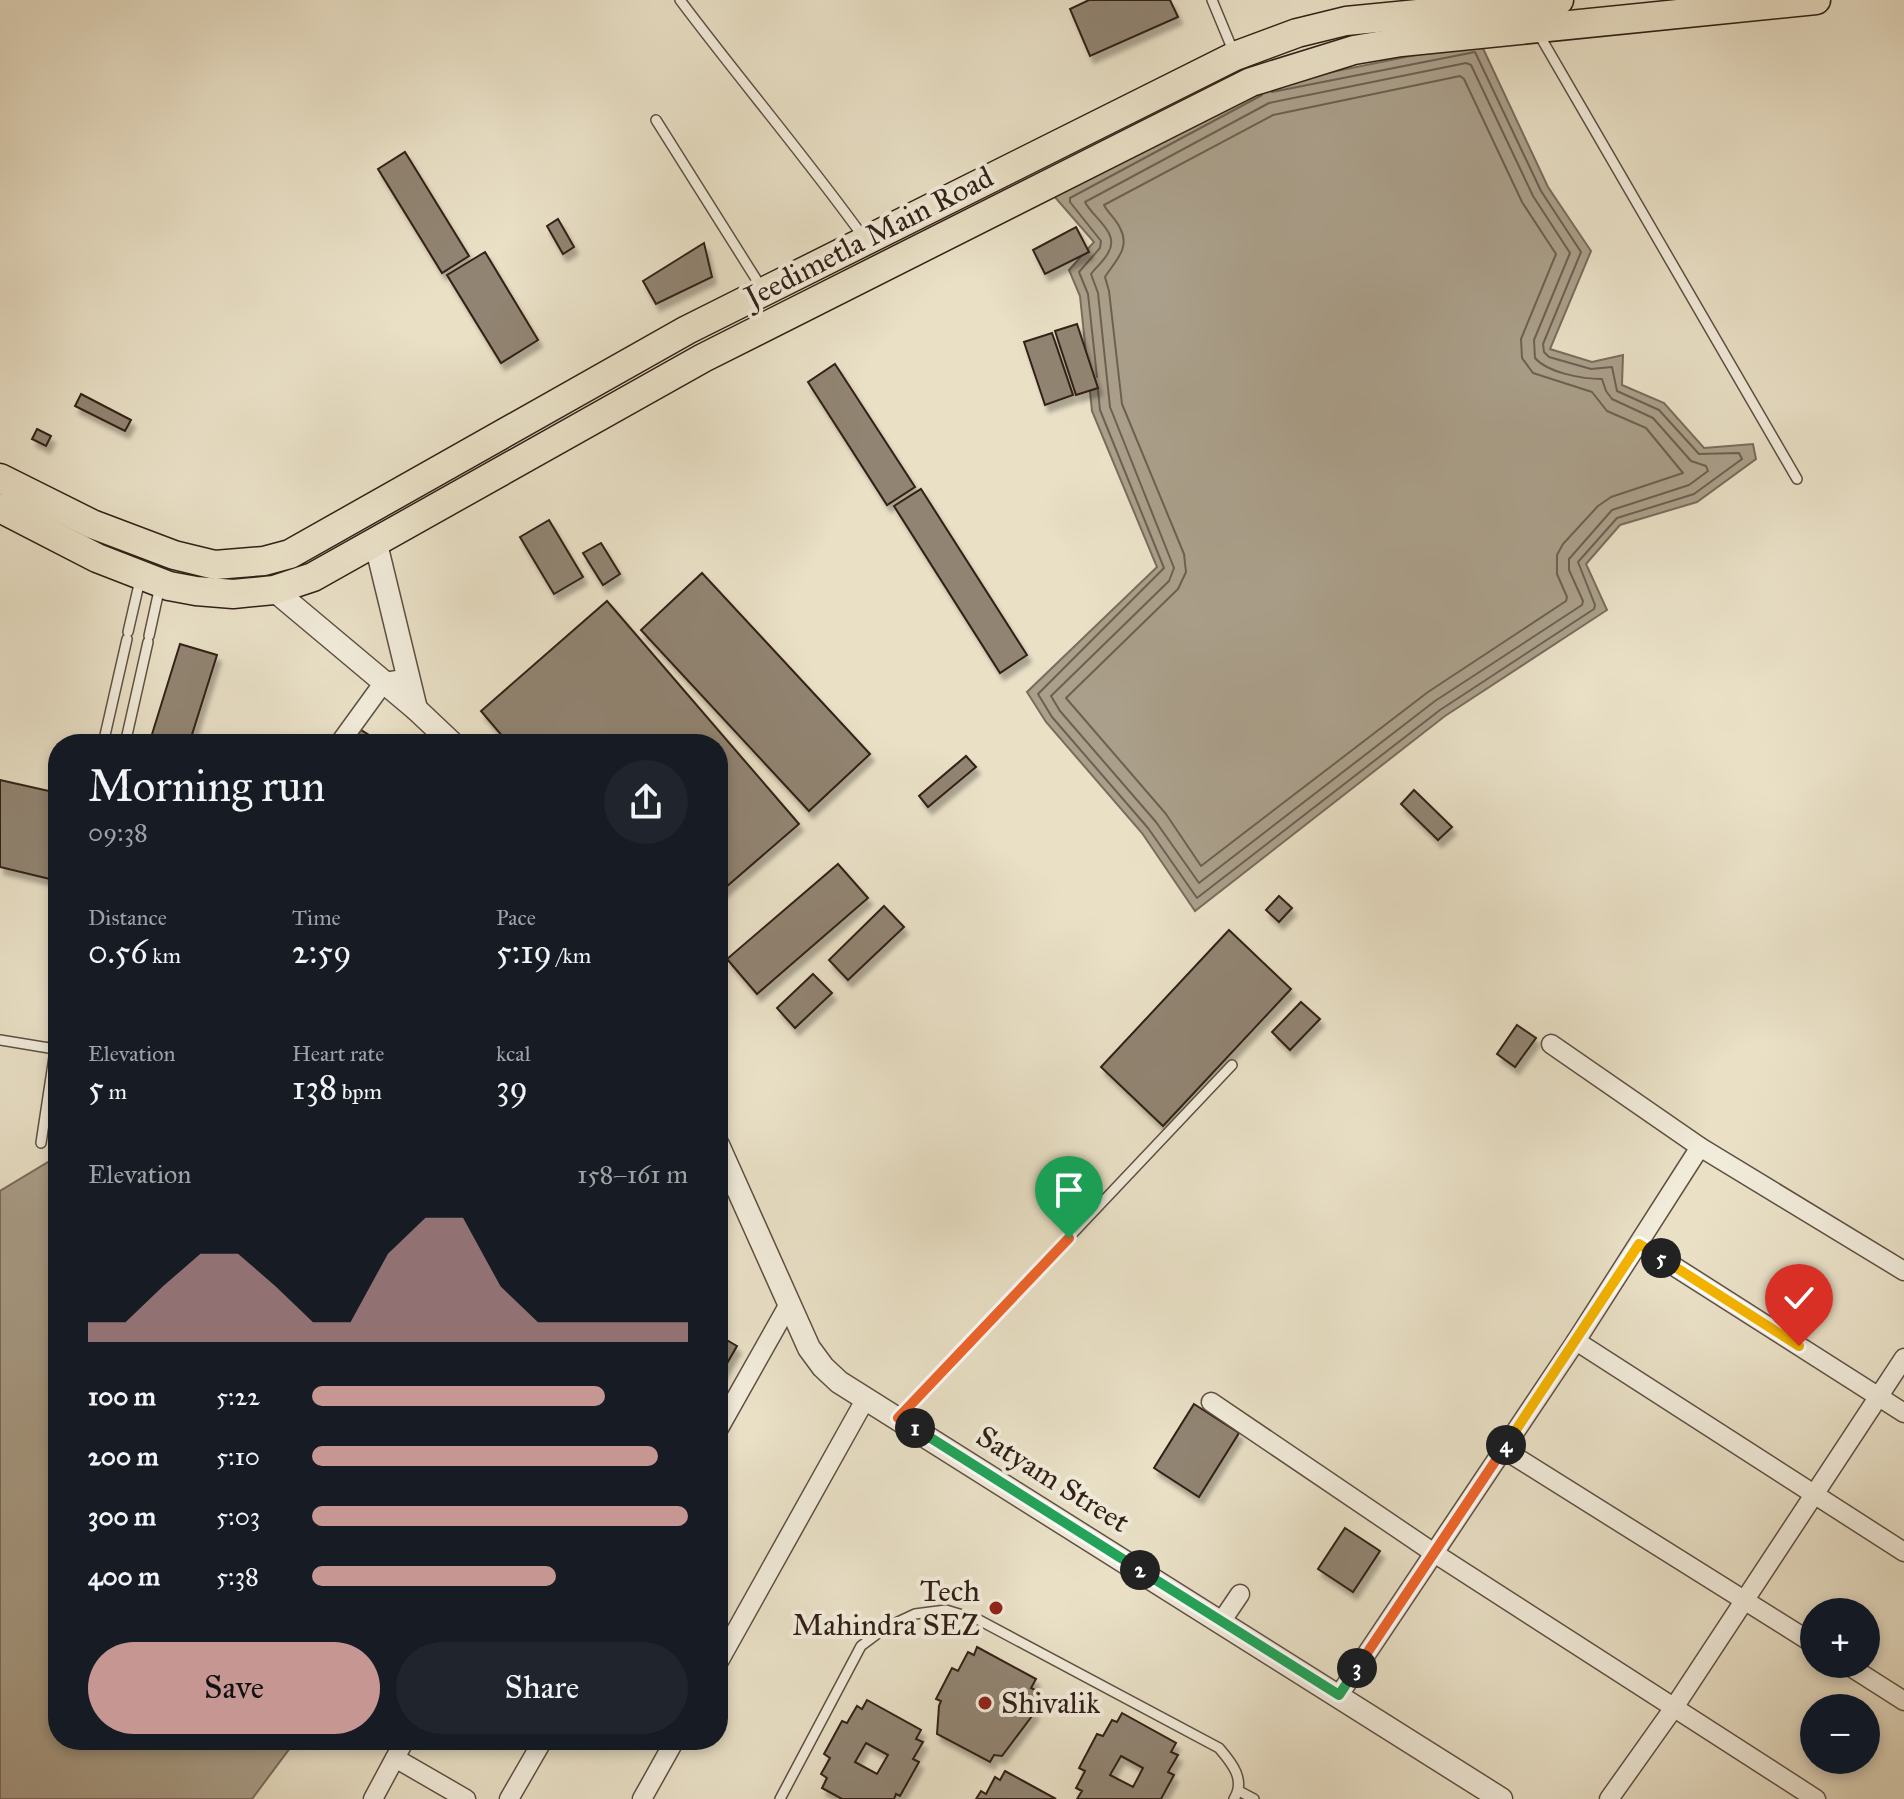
<!DOCTYPE html>
<html lang="en">
<head>
<meta charset="utf-8">
<style>
  body { margin:0; font-family:"IM FELL Great Primer",serif; background:#20242c; color:#f1f3f6; height:100vh; display:flex; flex-direction:column; font-size:30px; white-space:nowrap }
  * { box-sizing:border-box; margin:0 }
  p { font-size:26px; color:#9ea1a6 }
  .icon { flex:none; width:44px; height:44px; fill:none; stroke:currentColor; stroke-width:2; stroke-linecap:round; stroke-linejoin:round }
  .map { position:relative; flex:1; overflow:hidden }
  .panel { position:absolute; left:48px; top:734px; width:680px; height:1016px; display:flex; flex-direction:column; background:#171b24; border-radius:32px; box-shadow:0 4px 12px #0003 }
  .panel>* { flex:none }
  .buttons { position:absolute; left:1800px; top:1598px; display:grid; gap:16px }
  .buttons a { display:grid; place-items:center; width:80px; height:80px; border-radius:50%; background:#171b24; box-shadow:0 4px 12px #0003; font-size:40px }
  .pin { position:absolute; display:grid; place-items:center; width:68px; height:68px; color:#fff; margin:-82px -34px; border-radius:50% 50% 50% 0; rotate:-45deg; box-shadow:0 0 8px #0007 }
  .pin .icon { rotate:45deg }
  .km { position:absolute; width:40px; height:40px; margin:-20px; border-radius:50%; background:#222; color:#fff; font-size:22px; line-height:40px; text-align:center }
  .round { display:grid; place-items:center; flex:none; width:84px; height:84px; border-radius:42px; background:#20242c }
  .headline { display:flex; align-items:center; justify-content:space-between; height:136px; padding:0 40px }
  h1 { font-size:44px; font-weight:600; line-height:60px }
  .figures { display:grid; grid-template-columns:repeat(3,1fr); gap:12px; height:136px; padding:8px 40px }
  .figures div { display:grid; align-content:center }
  .figures b { font-size:34px; font-weight:600 }
  .figures small { font-size:22px; font-weight:400 }
  .figures p { font-size:22px }
  .chart { height:224px; padding:16px 40px }
  .chart p { display:flex; justify-content:space-between }
  .chart svg { width:100%; height:144px; margin-top:8px; fill:#c59692; opacity:.7 }
  .cta { display:flex; gap:16px; margin-top:auto; padding:16px 40px }
  .cta a { flex:1; height:92px; border-radius:48px; background:#c59692; color:#111; font-size:32px; font-weight:600; line-height:92px; text-align:center }
  .cta a+a { background:#20242c; color:#f1f3f6 }
  ul { padding:0 40px; list-style:none; font-size:26px }
  li { display:grid; grid-template-columns:128px 96px 1fr; align-items:center; height:60px }
  li i { height:20px; border-radius:10px; background:#c59692 }
  .map>svg:first-child { display:block }
</style>
</head>
<body>
<div class="map">
<svg width="1904" height="1799" viewBox="0 0 1904 1799">
  <defs>
    <filter id="shadow"><feDropShadow dx="4" dy="7" stdDeviation="2" flood-color="#0004"/></filter>
  </defs>
  <rect width="100%" height="100%" fill="#e9e0c6"/>
  <filter id="stains"><feTurbulence type="fractalNoise" baseFrequency=".0025" numOctaves="4"/><feColorMatrix values="0 0 0 0 .2 0 0 0 0 .09 0 0 0 0 .02 0 0 0 .5 -.17"/></filter>
  <radialGradient id="worn" r=".72"><stop offset=".6" stop-color="#630" stop-opacity="0"/><stop offset="1" stop-color="#630" stop-opacity=".3"/></radialGradient>
  <g fill="#aa9f8a" stroke="#7a6c5c" stroke-width="2">
    <polygon points="1480,42 1548,187 1591,251 1550,349 1592,362 1623,355 1622,385 1664,403 1704,448 1753,444 1756,459 1697,502 1620,525 1586,564 1607,610 1445,716 1195,911 1142,833 1046,722 1027,692 1157,567 1092,411 1080,296 1069,270 1094,242 1054,196 1263,86"/>
    <polygon points="58,1156 58,1740 296,1740 252,1799 0,1799 0,1191"/>
  </g>
  <g fill="none" stroke-linecap="round" stroke-linejoin="round">
    <g stroke="#6e6050" stroke-width="2">
      <path d="M1466 63 1471 65 1533 196 1570 253 1534 340 1535 358C1548 373 1583 379 1602 379L1606 391 1612 399 1653 418 1691 461 1706 466 1708 471 1689 485 1612 510 1569 559V570L1583 601 1582 605 1435 701 1199 883 1156 822 1060 711 1051 696 1169 581 1174 568 1110 407 1098 293 1091 274C1096 267 1104 261 1108 253 1121 233 1092 217 1085 202L1269 103Z"/>
      <path d="M1460 76 1464 79 1522 202 1556 254 1521 339 1522 358 1533 373 1592 392 1607 411 1646 428 1683 473 1611 497 1598 506 1563 544 1557 555V574L1567 597 1566 601 1428 692 1201 866 1166 814 1066 698 1178 589 1186 572 1184 554 1122 404 1109 291 1105 277C1115 261 1131 248 1120 228 1116 219 1108 213 1104 205L1273 115Z"/>
      <polyline points="1097,377 1088,294 1079,272 1100,248 1101,241 1070,202 1070,198 1262,95"/>
      <polyline points="1098,390 1100,410 1164,568 1038,694 1052,717 1148,828 1197,898 1440,710 1594,609 1595,605 1578,562 1617,518 1694,494 1742,459 1739,453 1699,454 1659,410 1617,391 1612,367 1591,369 1549,357 1544,352 1543,344 1581,252 1541,191 1475,52 1272,92"/>
    </g>
  </g>
  <g fill="#918472" stroke="#312017" stroke-width="2" fill-rule="evenodd" filter="url(#shadow)">
    <polygon points="1089,0 1170,0 1178,17 1090,56 1070,9"/>
    <polygon points="405,152 469,256 442,273 378,169"/>
    <polygon points="558,219 574,247 563,254 547,226"/>
    <polygon points="1076,227 1089,252 1045,274 1033,250"/>
    <polygon points="704,243 712,277 656,304 643,281"/>
    <polygon points="485,252 538,340 501,363 447,275"/>
    <polygon points="1077,324 1098,388 1076,395 1055,331"/>
    <polygon points="1052,333 1073,395 1045,405 1024,342"/>
    <polygon points="835,364 915,487 887,505 808,382"/>
    <polygon points="81,394 131,420 125,431 75,406"/>
    <polygon points="37,429 51,436 46,446 32,439"/>
    <polygon points="921,489 1027,655 1000,673 894,506"/>
    <polygon points="549,520 583,577 554,594 520,537"/>
    <polygon points="601,543 620,574 603,585 583,553"/>
    <polygon points="702,573 870,754 809,811 641,630"/>
    <polygon points="607,601 799,824 718,894 718,744 509,744 481,711"/>
    <polygon points="180,644 217,655 189,744 149,744"/>
    <polygon points="358,728 377,740 374,744 348,744"/>
    <polygon points="966,756 976,767 928,807 919,796"/>
    <polygon points="0,780 58,793 58,881 0,867"/>
    <polygon points="1414,790 1452,827 1438,840 1401,804"/>
    <polygon points="838,864 868,898 757,994 727,959"/>
    <polygon points="1279,896 1292,908 1279,922 1266,910"/>
    <polygon points="884,906 904,927 848,980 829,960"/>
    <polygon points="1229,930 1291,989 1163,1126 1101,1067"/>
    <polygon points="813,974 832,993 795,1028 777,1008"/>
    <polygon points="1301,1002 1320,1019 1290,1050 1272,1032"/>
    <polygon points="1517,1025 1536,1038 1515,1067 1497,1054"/>
    <polygon points="718,1335 737,1346 718,1379"/>
    <polygon points="1194,1404 1239,1433 1199,1497 1154,1468"/>
    <polygon points="1345,1528 1380,1551 1353,1592 1318,1569"/>
    <polygon points="977,1647 1036,1679 1031,1688 1037,1691 1028,1707 1035,1712 1002,1756 994,1755 990,1762 937,1734 939,1706 941,1701 936,1699 952,1668 958,1671 968,1652 974,1655"/>
    <path d="M867 1700 921 1730 916 1739 923 1742 913 1759 919 1762 900 1796 896 1794 894 1799H842L822 1788 827 1778 821 1774 830 1758 824 1754 842 1721 847 1723 857 1706 862 1709ZM866 1743 888 1755 877 1774 855 1762Z"/>
    <path d="M1122 1713 1176 1743 1171 1752 1178 1755 1168 1772 1174 1775 1161 1799H1077L1082 1791 1076 1788 1085 1771 1079 1768 1097 1734 1103 1736 1112 1720 1117 1722ZM1121 1756 1143 1768 1133 1787 1110 1775Z"/>
    <polygon points="1005,1771 1056,1799 976,1799 981,1791 986,1794 995,1777 1000,1780"/>
  </g>
  <g fill="none" stroke-linecap="round" stroke-linejoin="round">
    <g stroke="#5f5043" stroke-width="12">
      <g id="service">
        <path d="M680 0C740 80 805 156 864 238"/>
        <polyline points="1212,0 1234,53"/>
        <polyline points="1537,31 1797,479"/>
        <polyline points="656,120 763,290"/>
        <polyline points="128,632 140,580"/>
        <polyline points="149,636 160,586"/>
        <polyline points="103,744 127,639"/>
        <polyline points="125,744 148,642"/>
        <polyline points="0,1040 49,1048 58,1041"/>
        <polyline points="41,1143 56,1044"/>
        <polyline points="899,1417 1232,1065"/>
        <polyline points="1239,1791 1254,1799"/>
        <path d="M780 1799 861 1646 885 1628 915 1614 946 1610 979 1620 1219 1748C1232 1763 1246 1780 1234 1799"/>
      </g>
    </g>
    <g stroke="#5f5043" stroke-width="21">
      <g id="minor">
        <polyline points="339,744 384,682 398,680"/>
        <polyline points="1551,1044 1700,1147"/>
        <polyline points="1639,1244 1904,1413"/>
        <polyline points="1576,1341 1904,1552"/>
        <polyline points="1211,1402 1434,1553 1816,1799"/>
        <polyline points="718,1430 789,1304"/>
        <polyline points="1503,1449 1814,1644"/>
        <polyline points="1221,1622 1240,1594"/>
        <polyline points="718,1663 865,1400"/>
        <polyline points="1846,1664 1904,1701"/>
        <polyline points="1339,1695 1576,1341 1700,1147 1904,1271"/>
        <polyline points="405,1740 395,1758 466,1799"/>
        <polyline points="373,1799 395,1758"/>
        <polyline points="509,1799 543,1740"/>
        <polyline points="642,1799 675,1740"/>
        <polyline points="1609,1799 1673,1709 1904,1358"/>
      </g>
    </g>
    <g stroke="#5f5043" stroke-width="25">
      <g id="tertiary">
        <polyline points="376,544 416,709"/>
        <polyline points="274,590 416,709 453,744"/>
        <polyline points="718,1145 809,1348 823,1367 839,1382 1501,1799"/>
      </g>
    </g>
    <g stroke="#312017" stroke-width="31">
      <g id="primary">
        <polyline points="0,478 92,524 174,555 215,565 264,561 290,554 687,330 1235,56 1297,33 1346,21 1559,0"/>
        <polyline points="0,508 97,558 169,586 196,591 233,594 274,590 313,577 703,358 1251,82 1354,50 1401,42 1816,0"/>
      </g>
    </g>
    <use href="#service" stroke="#f1ebda" stroke-width="9"/>
    <use href="#minor" stroke="#f1ebda" stroke-width="18"/>
    <use href="#tertiary" stroke="#f1ebda" stroke-width="22"/>
    <use href="#primary" stroke="#e9e0c6" stroke-width="28"/>
  </g>
  <g fill="none" stroke-linecap="round" stroke-linejoin="round">
    <g stroke="#fff" stroke-width="16">
      <polyline id="split-1" points="915,1428 898,1418 1069,1238"/>
    </g>
    <g stroke="#fff" stroke-width="16">
      <polyline id="split-2" points="915,1428 1140,1570"/>
    </g>
    <g stroke="#fff" stroke-width="16">
      <polyline id="split-3" points="1140,1570 1339,1695 1357,1668"/>
    </g>
    <g stroke="#fff" stroke-width="16">
      <polyline id="split-4" points="1357,1668 1506,1445"/>
    </g>
    <g stroke="#fff" stroke-width="16">
      <polyline id="split-5" points="1506,1445 1639,1244 1661,1258"/>
    </g>
    <g stroke="#fff" stroke-width="16">
      <polyline id="split-6" points="1661,1258 1799,1346"/>
    </g>
    <use href="#split-1" stroke="#f0652b" stroke-width="10"/>
    <use href="#split-2" stroke="#22a559" stroke-width="10"/>
    <use href="#split-3" stroke="#22a559" stroke-width="10"/>
    <use href="#split-4" stroke="#f0652b" stroke-width="10"/>
    <use href="#split-5" stroke="#f5b400" stroke-width="10"/>
    <use href="#split-6" stroke="#f5b400" stroke-width="10"/>
  </g>
  <g fill="#8f2418" stroke="#f1ebda" stroke-width="3">
    <circle cx="996" cy="1608" r="8"/>
    <circle cx="985" cy="1703" r="8"/>
  </g>
  <g text-anchor="middle" dominant-baseline="central" stroke-width="8" stroke-linejoin="round" paint-order="stroke">
    <g font-size="30" fill="#312017" stroke="#f1ebda">
      <text transform="translate(869 237) rotate(-27)">Jeedimetla Main Road</text>
      <text transform="translate(1053 1479) rotate(32)">Satyam Street</text>
    </g>
    <g font-size="30" fill="#312017" stroke="#f1ebda" text-anchor="end">
      <text x="980" y="1591">Tech<tspan x="980" dy="34">Mahindra SEZ</tspan></text>
      <text x="1001" y="1703" text-anchor="start">Shivalik</text>
    </g>
  </g>
  <rect width="100%" height="100%" filter="url(#stains)"/>
  <rect width="100%" height="100%" fill="url(#worn)"/>
</svg>
<div class="buttons">
<a>+</a>
<a>−</a>
</div>
<div class="pin" style="left:1069px;top:1238px;background:#1e9e55"><svg class="icon" aria-label="arrive" viewBox="0 0 24 24"><path d="M6 21V4h12l-3 4 3 4H6"/></svg></div>
<div class="pin" style="left:1799px;top:1346px;background:#d93025"><svg class="icon" aria-label="check" viewBox="0 0 24 24"><path d="M5 12l5 5 9-10"/></svg></div>
<b class="km" style="left:915px;top:1428px">1</b>
<b class="km" style="left:1140px;top:1570px">2</b>
<b class="km" style="left:1357px;top:1668px">3</b>
<b class="km" style="left:1506px;top:1445px">4</b>
<b class="km" style="left:1661px;top:1258px">5</b>
<section class="panel">
<div class="headline"><div><h1>Morning run</h1><p>09:38</p></div><a class="round"><svg class="icon" aria-label="share" viewBox="0 0 24 24"><path d="M12 15V3M7 8l5-5 5 5M5 13v7h14v-7"/></svg></a></div>
<div class="figures">
<div><p>Distance</p><b>0.56<small> km</small></b></div>
<div><p>Time</p><b>2:59</b></div>
<div><p>Pace</p><b>5:19<small> /km</small></b></div>
</div>
<div class="figures">
<div><p>Elevation</p><b>5<small> m</small></b></div>
<div><p>Heart rate</p><b>138<small> bpm</small></b></div>
<div><p>kcal</p><b>39</b></div>
</div>
<div class="chart"><p><span>Elevation</span>158–161 m</p>
<svg viewBox="0 0 160 44" preserveAspectRatio="none"><path d="M0 44V38L10 38L20 27L30 17L40 17L50 27L60 38L70 38L80 17L90 6L100 6L110 27L120 38L130 38L140 38L150 38L160 38V44z"/></svg>
</div>
<ul>
<li><b>100 m</b>5:22<i style="width:78%"></i></li>
<li><b>200 m</b>5:10<i style="width:92%"></i></li>
<li><b>300 m</b>5:03<i style="width:100%"></i></li>
<li><b>400 m</b>5:38<i style="width:65%"></i></li>
</ul>
<div class="cta"><a>Save</a><a>Share</a></div>
</section>
</div>
</body>
</html>
